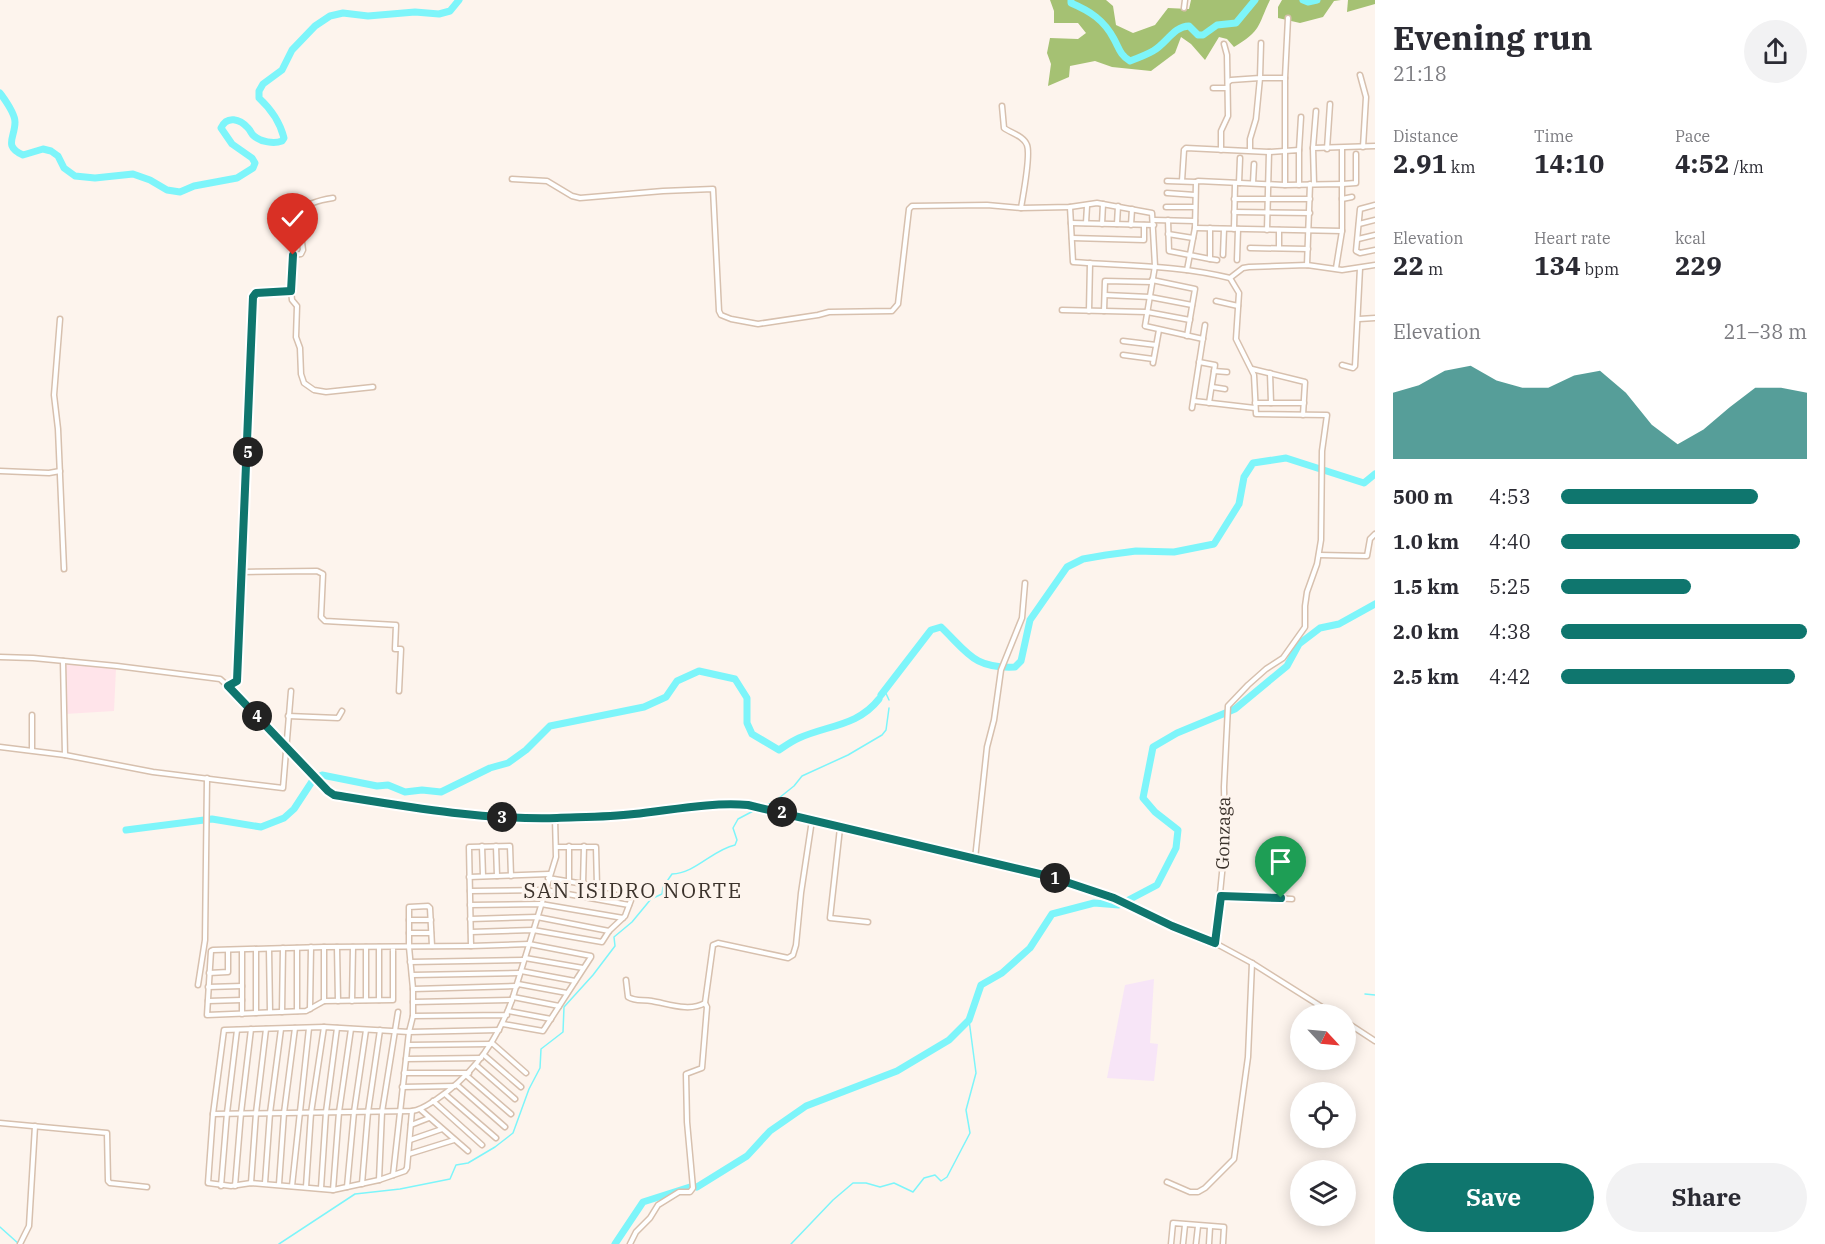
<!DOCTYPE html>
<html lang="en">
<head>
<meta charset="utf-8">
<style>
  body { margin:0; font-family:"IBM Plex Serif",serif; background:#f2f2f3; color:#2b2b33; height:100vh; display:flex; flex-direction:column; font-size:22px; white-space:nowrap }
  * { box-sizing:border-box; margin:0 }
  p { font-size:20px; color:#7c7c81 }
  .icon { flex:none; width:33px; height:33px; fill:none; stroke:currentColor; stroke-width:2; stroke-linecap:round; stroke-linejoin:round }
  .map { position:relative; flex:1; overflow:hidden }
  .side { display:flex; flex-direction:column; background:#fff; width:450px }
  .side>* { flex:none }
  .needle { width:39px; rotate:116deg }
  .fabs { position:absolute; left:1290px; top:1004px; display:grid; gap:12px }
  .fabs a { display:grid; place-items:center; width:66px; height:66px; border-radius:50%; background:#fff; box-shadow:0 3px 15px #0003; font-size:30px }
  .pin { position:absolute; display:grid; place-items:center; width:51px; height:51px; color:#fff; margin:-62px -26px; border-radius:50% 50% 50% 0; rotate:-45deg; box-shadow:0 0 6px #0007 }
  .pin .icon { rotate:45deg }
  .km { position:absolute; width:30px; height:30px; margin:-15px; border-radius:50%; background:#222; color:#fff; font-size:16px; line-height:30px; text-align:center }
  .round { display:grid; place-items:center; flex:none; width:63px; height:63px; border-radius:32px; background:#f2f2f3 }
  .head { display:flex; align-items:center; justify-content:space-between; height:102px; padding:0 18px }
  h1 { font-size:33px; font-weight:700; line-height:45px }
  .metrics { display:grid; grid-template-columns:repeat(3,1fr); gap:9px; height:102px; padding:6px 18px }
  .metrics div { display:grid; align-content:center }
  .metrics b { font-size:26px; font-weight:700 }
  .metrics small { font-size:16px; font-weight:400 }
  .metrics p { font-size:16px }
  .chart { height:168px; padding:12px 18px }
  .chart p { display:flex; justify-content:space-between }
  .chart svg { width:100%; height:108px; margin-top:6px; fill:#0f766e; opacity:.7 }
  .primary-button { display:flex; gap:12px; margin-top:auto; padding:12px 18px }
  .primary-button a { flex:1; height:69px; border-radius:36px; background:#0f766e; color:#fff; font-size:24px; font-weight:700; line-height:69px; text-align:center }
  .primary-button a+a { background:#f2f2f3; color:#2b2b33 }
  ul { padding:0 18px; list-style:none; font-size:20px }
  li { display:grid; grid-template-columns:96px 72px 1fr; align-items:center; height:45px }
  li i { height:15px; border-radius:8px; background:#0f766e }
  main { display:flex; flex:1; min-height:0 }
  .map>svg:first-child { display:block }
</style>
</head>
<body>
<main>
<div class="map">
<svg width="1375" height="1244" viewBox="0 0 1375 1244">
  <rect width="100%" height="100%" fill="#fdf4ed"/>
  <polygon fill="#f7e5f7" points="1154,979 1150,1043 1158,1044 1154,1081 1107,1078 1125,985"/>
  <polygon fill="#ffe4ea" points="65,664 116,669 114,711 65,714"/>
  <g fill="#a5c173">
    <path d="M1050 0H1106L1113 6 1116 25 1133 33 1155 25 1168 8 1189 9 1191 0H1270C1257 27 1262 30 1234 47L1227 39 1219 37 1205 60 1191 44 1181 37 1175 53 1151 71 1112 67 1095 61 1070 66 1069 77 1048 86 1051 64 1047 53 1050 38 1078 39 1086 33 1078 23H1054V11Z"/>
    <polygon points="1282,0 1341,0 1334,1 1323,17 1300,23 1278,18 1278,7"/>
    <polygon points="1348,0 1375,0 1375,4 1347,12"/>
  </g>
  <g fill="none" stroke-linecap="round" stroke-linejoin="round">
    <g stroke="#7df5fa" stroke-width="1.5">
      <polyline points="884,689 889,700"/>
      <polyline points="762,807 774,802 794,786 802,776 848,755 882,735 886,730 889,708"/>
      <polyline points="1365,994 1375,995"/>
      <polyline points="0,1227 19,1244"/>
      <path d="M279 1244 355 1194 400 1189 450 1179 456 1165 468 1163 495 1147 513 1133 529 1089 540 1068 541 1049 563 1032 564 1007 593 975 615 946 614 937 632 922 651 899 662 894 663 887 672 874C696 873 712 850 735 845L737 840 733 828 738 819 757 809"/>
      <polyline points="791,1244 833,1200 853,1183 866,1183 880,1187 894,1183 913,1192 924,1178 935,1175 941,1181 947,1177 970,1133 966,1110 976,1073 969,1020"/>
    </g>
    <g stroke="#7df5fa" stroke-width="7">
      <path d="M1071 0V3C1090 11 1104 20 1114 39 1119 48 1120 55 1130 61 1138 58 1146 55 1153 51 1166 44 1174 26 1189 26L1198 35H1203L1217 25 1236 23 1255 0"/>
      <polyline points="1303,0 1308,2 1317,0"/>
      <path d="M0 93C5 100 15 113 15 122 15 138 3 146 23 155L43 149 51 151 58 156 64 168 75 176 95 178 133 174 150 180 167 190 180 192 194 186 237 178 253 168 255 163 252 158 232 144 221 128C227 115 240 119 248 128 251 131 251 134 254 136 261 142 274 144 282 141L284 138C280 122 271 109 259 98V91L263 84 282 70 292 50 315 26 330 16 343 13 368 16 415 12 439 14 450 11 459 0"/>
      <path d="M881 695 931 630 941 627C968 653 974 669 1015 667L1021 661 1030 620 1067 567 1083 559 1106 555 1136 551 1174 552 1214 544 1239 504 1244 477 1253 463 1286 458 1364 483 1375 474"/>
      <path d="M126 830 212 819 261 827 284 818 294 809 313 780 322 775 377 786 388 785 405 792 422 790 441 792 490 768 508 763 526 750 550 726 644 707 666 697 677 681 699 671 735 679 747 698V723L752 734 779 750C785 746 792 741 799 738 828 725 858 726 879 699"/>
      <polyline points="697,1187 747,1156 770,1131 806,1106 897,1071 949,1040 969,1020 981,985 1002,973 1030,948 1052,914 1094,903 1119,905 1157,885 1176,848 1178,830 1155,812 1143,798 1153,747 1177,733 1235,709 1287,666 1299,644 1320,628 1339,624 1375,604"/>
      <polyline points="615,1244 643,1202 690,1187"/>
    </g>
    <g stroke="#d7c0ae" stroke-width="7">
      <g id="minor">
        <polyline points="1184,8 1185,0"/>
        <polyline points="1360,75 1366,97 1363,147"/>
        <polyline points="1285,78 1288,18"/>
        <polyline points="1228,82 1231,80 1260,78 1261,43"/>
        <polyline points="1213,88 1227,88"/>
        <path d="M1002 106 1004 128C1011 133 1024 136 1027 145 1031 156 1023 195 1021 208"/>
        <polyline points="1313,148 1316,111"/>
        <polyline points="1327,149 1330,104"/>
        <polyline points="1342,149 1342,184 1356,183 1356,154"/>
        <polyline points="1221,150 1221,131 1228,116 1227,55 1224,44"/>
        <polyline points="1250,150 1250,139 1256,119 1260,78 1285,78 1285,185"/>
        <polyline points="1299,150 1301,117"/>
        <polyline points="512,179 547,181 572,196 580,198 663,191 713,189 719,311 721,315 731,319 758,324 818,315 829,312 892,311 898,304 909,209 912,206 987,205 1021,208 1070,207 1097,203 1152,213 1155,266 1145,326 1203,339"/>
        <polyline points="1167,181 1196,182"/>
        <polyline points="1182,181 1184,150 1186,148 1269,152 1299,150 1299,185"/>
        <polyline points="1239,183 1240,158"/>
        <polyline points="1253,183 1254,164"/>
        <polyline points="1314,184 1313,148 1375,146"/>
        <polyline points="1167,193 1195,195"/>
        <polyline points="1234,199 1310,199"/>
        <polyline points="1342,199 1352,197"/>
        <polyline points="1375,205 1360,209 1356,251 1360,253 1375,250"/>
        <path d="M1070 207 1073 262C1125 266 1179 265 1230 278L1239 293 1236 339 1254 375 1256 414 1327 415 1322 451 1321 540 1317 564 1307 592 1305 606V627L1283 658 1266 669 1248 685 1228 706 1224 787 1225 843 1215 943"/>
        <polyline points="1166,207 1195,207"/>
        <polyline points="1234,212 1310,213"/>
        <polyline points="1154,220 1195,221"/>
        <polyline points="1168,220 1169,251 1210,259 1210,228"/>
        <polyline points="1071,223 1154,225"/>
        <polyline points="1086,223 1087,206"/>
        <polyline points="1102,224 1103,204"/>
        <polyline points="1117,224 1118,206"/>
        <polyline points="1359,224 1375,220"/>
        <polyline points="1131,225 1132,209"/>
        <polyline points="1195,228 1342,231"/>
        <polyline points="1234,229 1235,184"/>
        <polyline points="1267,230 1269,152"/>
        <polyline points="1279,230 1279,248"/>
        <polyline points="1168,234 1193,238"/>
        <polyline points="1072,238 1144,240 1144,225"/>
        <polyline points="1358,239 1375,235"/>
        <polyline points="1250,248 1308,249"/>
        <polyline points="1223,255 1224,229"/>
        <polyline points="1210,259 1217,260"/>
        <polyline points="1237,260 1238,229"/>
        <polyline points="1307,265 1310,184"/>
        <polyline points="1187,270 1195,228 1196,182 1198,181 1285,185 1342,184 1342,231 1336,268"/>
        <polyline points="1230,278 1243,268 1249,267 1307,265 1342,270 1375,265"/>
        <polyline points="1152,280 1195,289 1187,336"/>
        <polyline points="291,291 292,300 297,306 296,337 300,348 301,374 304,383 314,390 326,392 373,387"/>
        <polyline points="1105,295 1150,297 1192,305"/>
        <polyline points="1216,301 1238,306"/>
        <polyline points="1062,310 1147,312 1190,320"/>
        <polyline points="1089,311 1090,263"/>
        <polyline points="1104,311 1105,281 1152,282"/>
        <polyline points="60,319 54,395 58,429 64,569"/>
        <polyline points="1359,319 1375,318"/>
        <polyline points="1123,341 1156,345"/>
        <polyline points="1123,355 1153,359"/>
        <polyline points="1199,362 1215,365 1209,403"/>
        <polyline points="1153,363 1159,330"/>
        <polyline points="1342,365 1353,368 1355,366 1360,268"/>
        <polyline points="1252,369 1305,382 1303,415"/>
        <polyline points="1214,371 1227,372"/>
        <polyline points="1270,373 1271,403"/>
        <polyline points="1212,387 1225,389"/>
        <polyline points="1194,401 1255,408"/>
        <polyline points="1255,403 1304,403"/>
        <polyline points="1192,408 1205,325"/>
        <polyline points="0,471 49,473 60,471"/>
        <polyline points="1319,555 1367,556 1370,539 1375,534"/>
        <polyline points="242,572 317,571 323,574 321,617 325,621 396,625 395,649 401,649 399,691"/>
        <path d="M0 657 33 658 117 666 220 679 228 686 328 791 334 795C408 807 481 820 557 818 582 817 609 817 634 814 672 810 710 802 748 805L1048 876 1114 898 1172 926 1215 943 1252 963 1333 1014"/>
        <polyline points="63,661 65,755"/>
        <path d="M228 686 237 681 253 297 256 293 291 290 292 257 293 255 301 254 303 250C299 216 292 204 333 198"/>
        <polyline points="288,716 338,718 342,711"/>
        <polyline points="0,747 65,755 153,772 283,788 291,691"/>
        <polyline points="32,750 32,715"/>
        <polyline points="840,828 830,918 868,922"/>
        <polyline points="482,846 483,876"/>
        <polyline points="496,846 497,876"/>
        <polyline points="557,847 596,847 597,886"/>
        <polyline points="975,859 987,747 994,720 1001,670 1022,618 1025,583"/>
        <polyline points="469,877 549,874"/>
        <polyline points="569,881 569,846"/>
        <polyline points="583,884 584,846"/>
        <polyline points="470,891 545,890 629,905"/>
        <polyline points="1221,895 1292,899"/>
        <polyline points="470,905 541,904 623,918"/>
        <polyline points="470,919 537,917 609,931"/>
        <polyline points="409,920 431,920"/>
        <polyline points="471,932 533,930 602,942 609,931 625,916 633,895 632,892 548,878"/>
        <polyline points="409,933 431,933"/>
        <polyline points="324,947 324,1001"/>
        <polyline points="337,947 338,1001"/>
        <polyline points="393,947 393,1000 324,1001 306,1011 207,1015 211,951 213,950 324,947 471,946"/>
        <polyline points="269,949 270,1012"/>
        <polyline points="525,958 583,968"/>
        <polyline points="410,962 524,960"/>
        <polyline points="521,971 575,981"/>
        <polyline points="209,973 228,972 228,950"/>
        <polyline points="412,975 520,973"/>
        <path d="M626 980 628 997C636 1002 643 999 652 1001 669 1004 689 1012 705 1003"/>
        <polyline points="518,984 567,993"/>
        <polyline points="198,985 205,940 207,778"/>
        <polyline points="208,987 242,986"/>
        <polyline points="413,989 409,947 409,907 428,906 430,908 432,946"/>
        <polyline points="513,997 559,1006"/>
        <polyline points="366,1000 366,947"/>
        <polyline points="379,1000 379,947"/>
        <polyline points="208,1001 242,1000"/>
        <polyline points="352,1001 353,947"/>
        <polyline points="413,1002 512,1000"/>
        <polyline points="310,1009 311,947"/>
        <polyline points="297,1011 297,948"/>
        <polyline points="508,1011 551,1019"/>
        <polyline points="282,1012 283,948"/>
        <polyline points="256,1013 256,949"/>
        <polyline points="242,1014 242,950"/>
        <path d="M507 1015 413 1016 409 1032 324 1027 224 1030 213 1114 412 1111C422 1110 429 1104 437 1099 474 1074 497 1041 512 1000L556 857 555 818"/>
        <polyline points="413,1016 413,989 517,986"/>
        <polyline points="1346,1022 1375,1041"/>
        <polyline points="503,1024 543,1031 591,957 591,956 529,944 471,946 469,847 510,846 511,876"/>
        <polyline points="492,1043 526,1073"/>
        <polyline points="408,1045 491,1044"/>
        <polyline points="484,1055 521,1087"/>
        <polyline points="406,1059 481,1058"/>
        <polyline points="476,1065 515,1099"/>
        <polyline points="404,1073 469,1073"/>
        <polyline points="467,1076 511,1114"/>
        <polyline points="457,1085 505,1127"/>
        <polyline points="402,1087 455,1086"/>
        <polyline points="445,1094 496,1138"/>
        <polyline points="433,1101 482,1145"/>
        <polyline points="421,1110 468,1151"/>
        <polyline points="213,1114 208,1183 231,1186 251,1183 333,1190 379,1180 405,1171 407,1168 412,1111"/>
        <polyline points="0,1123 107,1133 108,1181 110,1183 147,1187"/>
        <polyline points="411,1125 429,1118"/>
        <polyline points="410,1140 442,1129"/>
        <polyline points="409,1154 454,1140"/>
        <polyline points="393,1175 409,1032 499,1030"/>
        <polyline points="379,1180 382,1112 398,1012"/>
        <polyline points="1167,1182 1190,1192 1198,1192 1205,1188 1234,1159 1248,1057 1252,963"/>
        <polyline points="251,1183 256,1113 266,1029"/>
        <polyline points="265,1183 270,1113 281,1029"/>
        <polyline points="279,1184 284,1113 295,1028"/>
        <polyline points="362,1184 368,1112 380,1030"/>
        <polyline points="221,1186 227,1113 237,1030"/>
        <polyline points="235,1186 241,1113 251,1029"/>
        <polyline points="292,1186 309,1028"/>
        <polyline points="306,1187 311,1113 324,1027"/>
        <polyline points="347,1187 354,1112 366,1030"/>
        <polyline points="321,1188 326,1112 337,1028"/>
        <polyline points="333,1190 339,1112 351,1029"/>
        <polyline points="20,1244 29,1226 35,1126"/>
        <polyline points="630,1244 636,1232 650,1218 658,1205 679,1192 690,1192 693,1188 687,1122 686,1074 702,1068 707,1007 705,1003 713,945 718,943 788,958 793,955 796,945 801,893 812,820"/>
        <polyline points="1171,1244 1173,1223 1224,1227 1223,1244"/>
        <polyline points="1183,1244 1185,1225"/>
        <polyline points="1196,1244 1198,1226"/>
        <polyline points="1209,1244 1210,1227"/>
      </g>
    </g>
    <use href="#minor" stroke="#fff" stroke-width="4"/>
  </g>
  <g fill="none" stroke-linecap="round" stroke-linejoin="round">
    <g stroke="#fff" stroke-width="12">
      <path id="route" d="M293 255 291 291 256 293 253 297 237 681 228 686 328 791 334 795C408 807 481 820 557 818 582 817 609 817 634 814 672 810 710 802 748 805L1048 876 1114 898 1172 926 1215 943 1221 896 1281 898"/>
    </g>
    <use href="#route" stroke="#0f766e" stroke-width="8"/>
  </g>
  <g text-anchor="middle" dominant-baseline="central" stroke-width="6" stroke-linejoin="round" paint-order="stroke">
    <g font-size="18" fill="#3c332c" stroke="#fdf4ed">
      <text transform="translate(1223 833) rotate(-89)">Gonzaga</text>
    </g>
    <g font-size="21" letter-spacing="1.5" fill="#3c332c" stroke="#fdf4ed">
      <text x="633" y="890">SAN ISIDRO NORTE</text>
    </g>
  </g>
</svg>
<div class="fabs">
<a><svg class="needle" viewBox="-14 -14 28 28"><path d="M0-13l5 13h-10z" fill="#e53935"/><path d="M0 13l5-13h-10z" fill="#7c7c81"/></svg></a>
<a><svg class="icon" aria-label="locate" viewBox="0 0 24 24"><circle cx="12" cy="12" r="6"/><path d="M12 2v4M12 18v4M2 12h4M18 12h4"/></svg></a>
<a><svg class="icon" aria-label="layers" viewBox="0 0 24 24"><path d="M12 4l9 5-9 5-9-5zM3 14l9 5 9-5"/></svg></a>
</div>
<div class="pin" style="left:1281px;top:898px;background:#1e9e55"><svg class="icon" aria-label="arrive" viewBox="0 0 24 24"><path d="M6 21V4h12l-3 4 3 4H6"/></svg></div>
<div class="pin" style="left:293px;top:255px;background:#d93025"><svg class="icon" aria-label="check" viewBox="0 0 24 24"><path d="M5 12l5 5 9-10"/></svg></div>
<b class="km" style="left:1055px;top:878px">1</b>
<b class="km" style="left:782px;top:812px">2</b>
<b class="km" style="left:502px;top:817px">3</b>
<b class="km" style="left:257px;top:716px">4</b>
<b class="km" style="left:248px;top:452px">5</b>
</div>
<section class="side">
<div class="head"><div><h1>Evening run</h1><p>21:18</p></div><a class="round"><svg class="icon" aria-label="share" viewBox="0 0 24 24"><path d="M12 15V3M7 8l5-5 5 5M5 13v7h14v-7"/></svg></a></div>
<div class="metrics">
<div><p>Distance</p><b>2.91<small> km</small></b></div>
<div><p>Time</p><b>14:10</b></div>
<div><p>Pace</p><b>4:52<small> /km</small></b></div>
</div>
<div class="metrics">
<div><p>Elevation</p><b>22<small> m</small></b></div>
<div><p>Heart rate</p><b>134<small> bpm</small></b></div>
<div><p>kcal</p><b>229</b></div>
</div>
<div class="chart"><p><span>Elevation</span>21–38 m</p>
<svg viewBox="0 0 160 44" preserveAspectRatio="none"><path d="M0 44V17L10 14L20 8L30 6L40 12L50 15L60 15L70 10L80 8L90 17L100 30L110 38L120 32L130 23L140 15L150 15L160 17V44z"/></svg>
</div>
<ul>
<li><b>500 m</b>4:53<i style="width:80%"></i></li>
<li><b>1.0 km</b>4:40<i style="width:97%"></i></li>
<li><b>1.5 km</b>5:25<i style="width:53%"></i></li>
<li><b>2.0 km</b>4:38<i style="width:100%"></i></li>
<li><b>2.5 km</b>4:42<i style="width:95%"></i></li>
</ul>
<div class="primary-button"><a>Save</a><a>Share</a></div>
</section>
</main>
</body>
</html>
